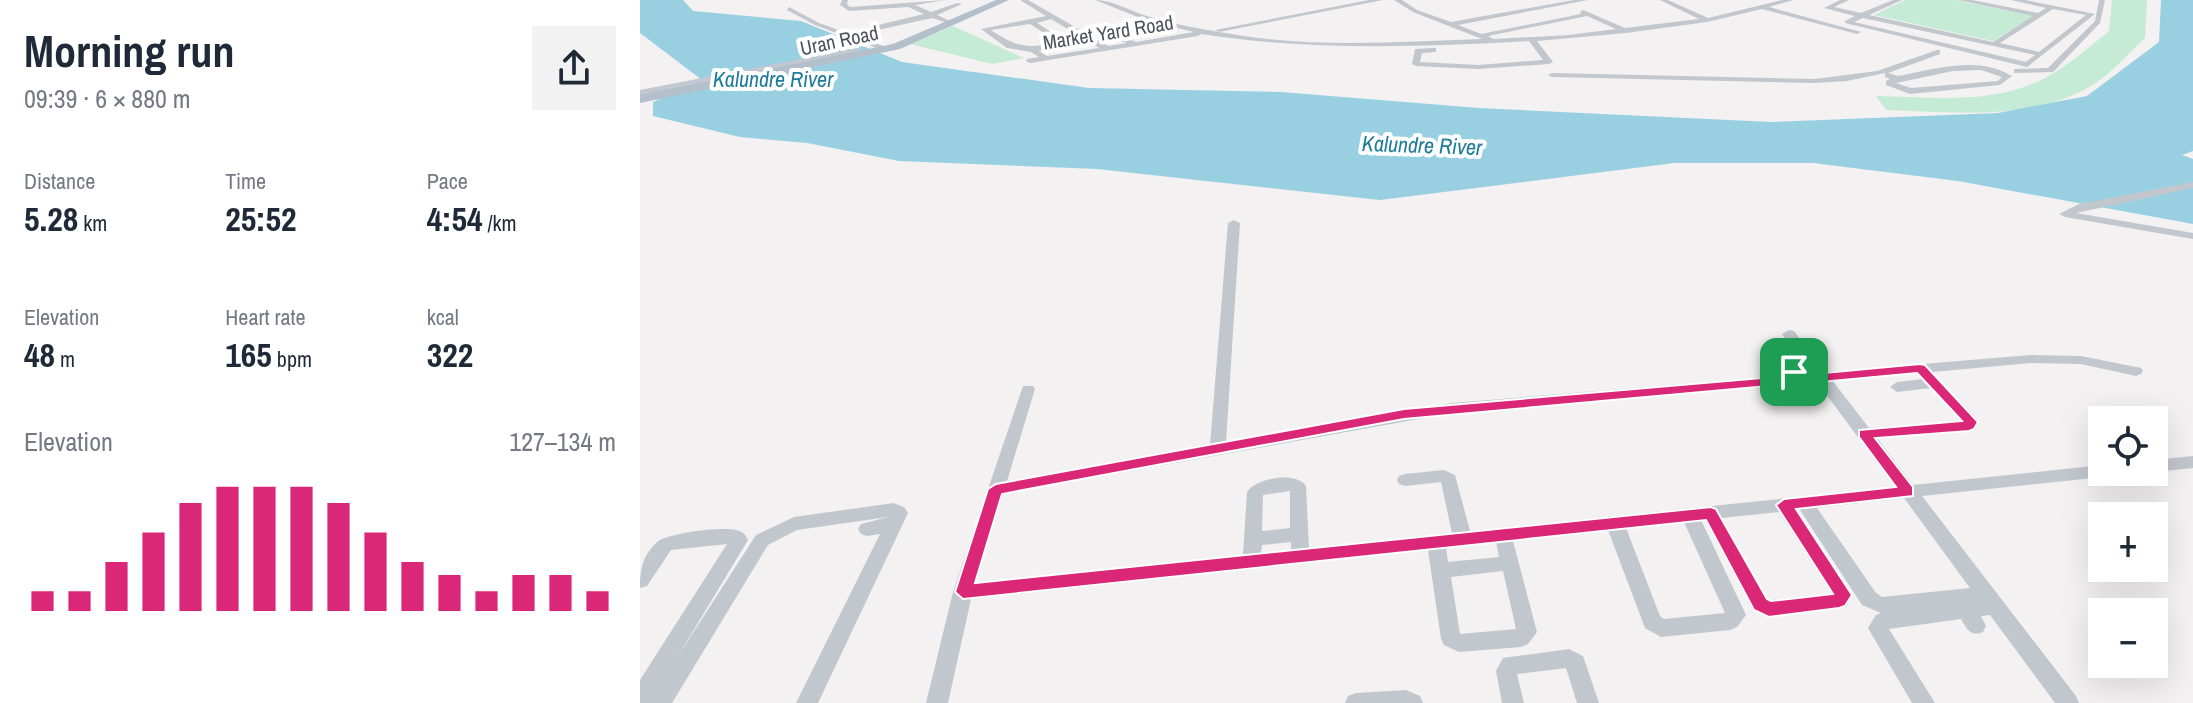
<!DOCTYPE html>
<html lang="en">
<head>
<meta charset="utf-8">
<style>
  body { margin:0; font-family:"Archivo Narrow",sans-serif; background:#f2f2f3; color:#1f2937; height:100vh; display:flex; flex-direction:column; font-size:30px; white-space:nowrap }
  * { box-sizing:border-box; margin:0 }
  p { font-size:26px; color:#747a83 }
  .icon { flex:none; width:44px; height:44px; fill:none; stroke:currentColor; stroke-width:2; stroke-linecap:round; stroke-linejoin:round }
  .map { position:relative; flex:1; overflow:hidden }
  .panel { display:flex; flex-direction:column; background:#fff; width:640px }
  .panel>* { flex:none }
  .controls { position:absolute; left:1448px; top:406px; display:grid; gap:16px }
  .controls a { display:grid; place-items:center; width:80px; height:80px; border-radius:0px; background:#fff; box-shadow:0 8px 32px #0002; font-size:40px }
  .pin { position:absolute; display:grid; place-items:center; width:68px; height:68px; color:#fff; margin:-34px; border-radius:16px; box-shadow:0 4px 12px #0006 }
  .round { display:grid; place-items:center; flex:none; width:84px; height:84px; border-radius:0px; background:#f2f2f3 }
  .headline { display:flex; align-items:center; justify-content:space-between; height:136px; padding:0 24px }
  h1 { font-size:44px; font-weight:700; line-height:60px }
  .figures { display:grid; grid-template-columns:repeat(3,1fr); gap:12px; height:136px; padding:8px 24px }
  .figures div { display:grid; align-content:center }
  .figures b { font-size:34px; font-weight:700 }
  .figures small { font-size:22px; font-weight:400 }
  .figures p { font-size:22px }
  .chart { height:224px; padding:16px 24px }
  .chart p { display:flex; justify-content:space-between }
  .chart svg { width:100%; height:144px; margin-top:8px; stroke:#db2777; stroke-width:6 }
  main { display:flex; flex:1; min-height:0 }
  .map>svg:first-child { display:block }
</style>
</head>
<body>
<main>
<section class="panel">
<div class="headline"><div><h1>Morning run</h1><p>09:39 · 6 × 880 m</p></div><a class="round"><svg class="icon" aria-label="share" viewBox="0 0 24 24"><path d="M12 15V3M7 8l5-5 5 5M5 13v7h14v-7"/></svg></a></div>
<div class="figures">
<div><p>Distance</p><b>5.28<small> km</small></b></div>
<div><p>Time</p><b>25:52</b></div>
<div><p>Pace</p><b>4:54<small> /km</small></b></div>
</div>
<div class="figures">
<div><p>Elevation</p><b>48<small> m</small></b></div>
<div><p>Heart rate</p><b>165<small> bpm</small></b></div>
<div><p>kcal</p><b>322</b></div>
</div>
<div class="chart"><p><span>Elevation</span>127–134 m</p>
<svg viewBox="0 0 160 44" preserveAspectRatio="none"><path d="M5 44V38M15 44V38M25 44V29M35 44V20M45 44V11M55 44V6M65 44V6M75 44V6M85 44V11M95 44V20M105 44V29M115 44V33M125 44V38M135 44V33M145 44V33M155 44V38"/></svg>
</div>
</section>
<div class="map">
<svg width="1553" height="703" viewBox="0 0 1553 703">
  <rect width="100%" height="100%" fill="#f3f1f1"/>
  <g fill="#c5ead5">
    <polygon points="1265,0 1316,0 1394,16 1353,41 1234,15"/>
    <path d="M1472 0H1507L1505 38C1487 55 1470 75 1449 87 1391 121 1310 112 1246 110L1236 96C1291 97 1353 105 1403 79 1427 67 1448 48 1469 31Z"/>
    <polygon points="313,26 384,58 352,64 270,44"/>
  </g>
  <polygon fill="#98d0e2" points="0,0 43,0 53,11 161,21 262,62 449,88 641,92 839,108 1131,122 1358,113 1447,96 1519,42 1521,0 1553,0 1553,151 1542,155 1553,159 1553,224 1318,181 1173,163 1034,163 740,200 457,169 259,161 167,143 100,137 13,116 13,102 62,80 0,33"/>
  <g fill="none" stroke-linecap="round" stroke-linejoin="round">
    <g fill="#c1c7cd" fill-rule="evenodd">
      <polygon points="202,0 208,0 207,4 210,7 306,0 275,5 291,12 317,3 322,4 297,15 314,23 314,25 292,18 233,31 230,27 284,14 268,7 209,11 200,5"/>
      <path d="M380 0H388L468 46 487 43 467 37V33L508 21 455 0C473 0 490 11 507 16 536 25 567 30 597 35 677 48 761 42 842 39L773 12 754 0H762L777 10 811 22 934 0H948L818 25 841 34 941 14 940 12 943 10 985 28 1059 19 1020 0H1028L1068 18 1142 0H1153L1129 7 1221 32 1217 34 1122 9 1067 22 986 33 897 41 913 62 909 64 838 69 776 66 772 64 775 49 793 48H796V52L782 53 780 62 838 65 903 60 889 41C780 47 670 51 561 34L558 36 390 63 386 61 387 59 399 57 391 52 367 48 341 29 406 16ZM947 16 976 29 929 35 854 39 848 36ZM411 19 459 48 407 56 399 51 428 43 397 23ZM516 23 554 32 496 42 477 35ZM390 24 418 42C387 49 378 48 351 30Z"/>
      <polygon points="729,0 743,0 579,32 575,30"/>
      <path d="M1200 0H1209L1194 7 1221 13 1253 0H1262L1229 15 1353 42 1393 16 1319 0H1332L1398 13 1406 8 1371 0H1385L1455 14 1387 67 1205 23V21L1215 16 1184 8ZM1413 9 1446 15 1399 52 1360 43ZM1223 18 1395 55 1386 62 1214 22Z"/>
      <polygon points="1459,0 1465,0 1460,23 1413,72 1374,73 1374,69 1377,69 1408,68 1455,21"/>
      <polygon points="149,7 179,23 246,47 239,49 175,25 147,10"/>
      <path d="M1297 50H1300V54L1248 73 1258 76C1294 69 1338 55 1372 76L1360 85 1270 94 1246 85V81L1250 79 1245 77V73L1207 81 1175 83 912 77 908 75 912 73 1175 79 1237 71ZM1341 70 1362 77 1358 81 1271 88 1256 83 1313 71Z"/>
      <polygon points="1553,182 1553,188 1436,213 1553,233 1553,239 1425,217 1419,214 1439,204"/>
      <path d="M594 220 600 223 586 442 812 403 1139 376 1138 373 1140 370 1153 367 1143 354 1145 351 1153 349 1142 334 1149 330 1154 331 1185 372 1391 355 1441 356 1501 368 1503 371 1501 374 1496 376 1441 364 1391 363 1292 372 1336 418 1339 422 1335 430 1237 438 1273 485 1462 465V472H1470L1462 477 1282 496 1436 696 1439 703H1415L1350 615 1341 616 1346 626 1343 632C1330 637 1327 629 1321 619L1249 629 1295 703H1272L1228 628 1236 615 1241 613 1222 605 1160 510H1157L1213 595 1206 607 1129 617 1113 610 1065 520H1061L1106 615 1097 627 1090 630 1021 637 1005 628 968 530 873 541 897 632 888 644 881 647 819 652 804 645 801 639 788 550 331 599 308 703H286L313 592 383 386H393L395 389 367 481 570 445 588 223ZM1277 373 1283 379 1257 382 1250 387 1257 392 1291 388 1321 421 1229 428 1192 380ZM1177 382 1255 487 830 531 815 475 804 470 765 474 759 476 757 480 759 484 765 486 801 482 812 533 669 548 666 486C656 471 616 478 607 492L603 555 335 583 363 494 812 413ZM650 491V528L622 531 623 495ZM1264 498 1330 588 1242 597 1236 593 1177 508ZM1139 512 1192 594 1131 600 1127 598 1082 518ZM1044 522 1085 613 1024 619 1020 616 986 528ZM651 542V550L621 553 622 545ZM856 542 859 557 808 562 806 548ZM863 571 876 629 820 634 811 577Z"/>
      <polygon points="1553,456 1553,468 1514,472 1514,460"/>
      <path d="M254 503 265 508 268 513 178 703H156L240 534 227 536 221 534 218 529 221 524 248 517 157 530 128 545 32 703H0V680L87 544 31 550 7 586 0 588C0 569 3 555 17 542 27 533 88 525 99 531 105 533 105 535 108 540L38 656 116 535 154 517Z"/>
      <polygon points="929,649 943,656 959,703 937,703 926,668 877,674 884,703 862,703 856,671 863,658"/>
      <polygon points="766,690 780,696 783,703 705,703 708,696 716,693"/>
    </g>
    <polygon fill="#c1c8d2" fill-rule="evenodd" points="217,48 220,49 220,53 0,96 0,90"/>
    <polygon fill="#b4bfcc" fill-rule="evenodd" points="356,0 369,0 260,49 0,103 0,95 253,44"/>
  </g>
  <path fill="#db2777" stroke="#fff" stroke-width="2" fill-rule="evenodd" d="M1280 364 1285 365 1338 422 1334 429 1329 431 1235 438 1273 487V496L1156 509 1212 595 1205 606 1199 608 1129 617 1114 610 1066 520 323 599 315 592 348 489 356 484 764 409 1121 378V371C1134 368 1154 364 1163 375ZM1277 373 1322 421 1219 430V437L1256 487 1144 499 1136 505 1193 594 1131 601 1127 599 1076 509 1071 507 335 583 362 494 764 419 1128 386 1133 385 1134 378 1150 377 1159 384Z"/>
  <g text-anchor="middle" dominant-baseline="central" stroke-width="8" stroke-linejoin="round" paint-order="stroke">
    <g font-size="20" fill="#4b535c" stroke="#fff">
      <text transform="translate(468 32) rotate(-9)">Market Yard Road</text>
      <text transform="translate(199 40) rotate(-12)">Uran Road</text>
    </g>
    <g font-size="22" font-style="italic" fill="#1f7c9b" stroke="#fff">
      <text x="133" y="79">Kalundre River</text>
      <text transform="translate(782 145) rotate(2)">Kalundre River</text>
    </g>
  </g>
</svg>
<div class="controls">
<a><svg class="icon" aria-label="locate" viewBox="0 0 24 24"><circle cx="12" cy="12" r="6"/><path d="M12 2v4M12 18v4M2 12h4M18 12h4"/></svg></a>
<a>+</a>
<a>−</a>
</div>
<div class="pin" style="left:1154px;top:372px;background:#1e9e55"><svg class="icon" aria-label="arrive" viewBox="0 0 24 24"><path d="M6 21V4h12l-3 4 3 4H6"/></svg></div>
</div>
</main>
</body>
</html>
